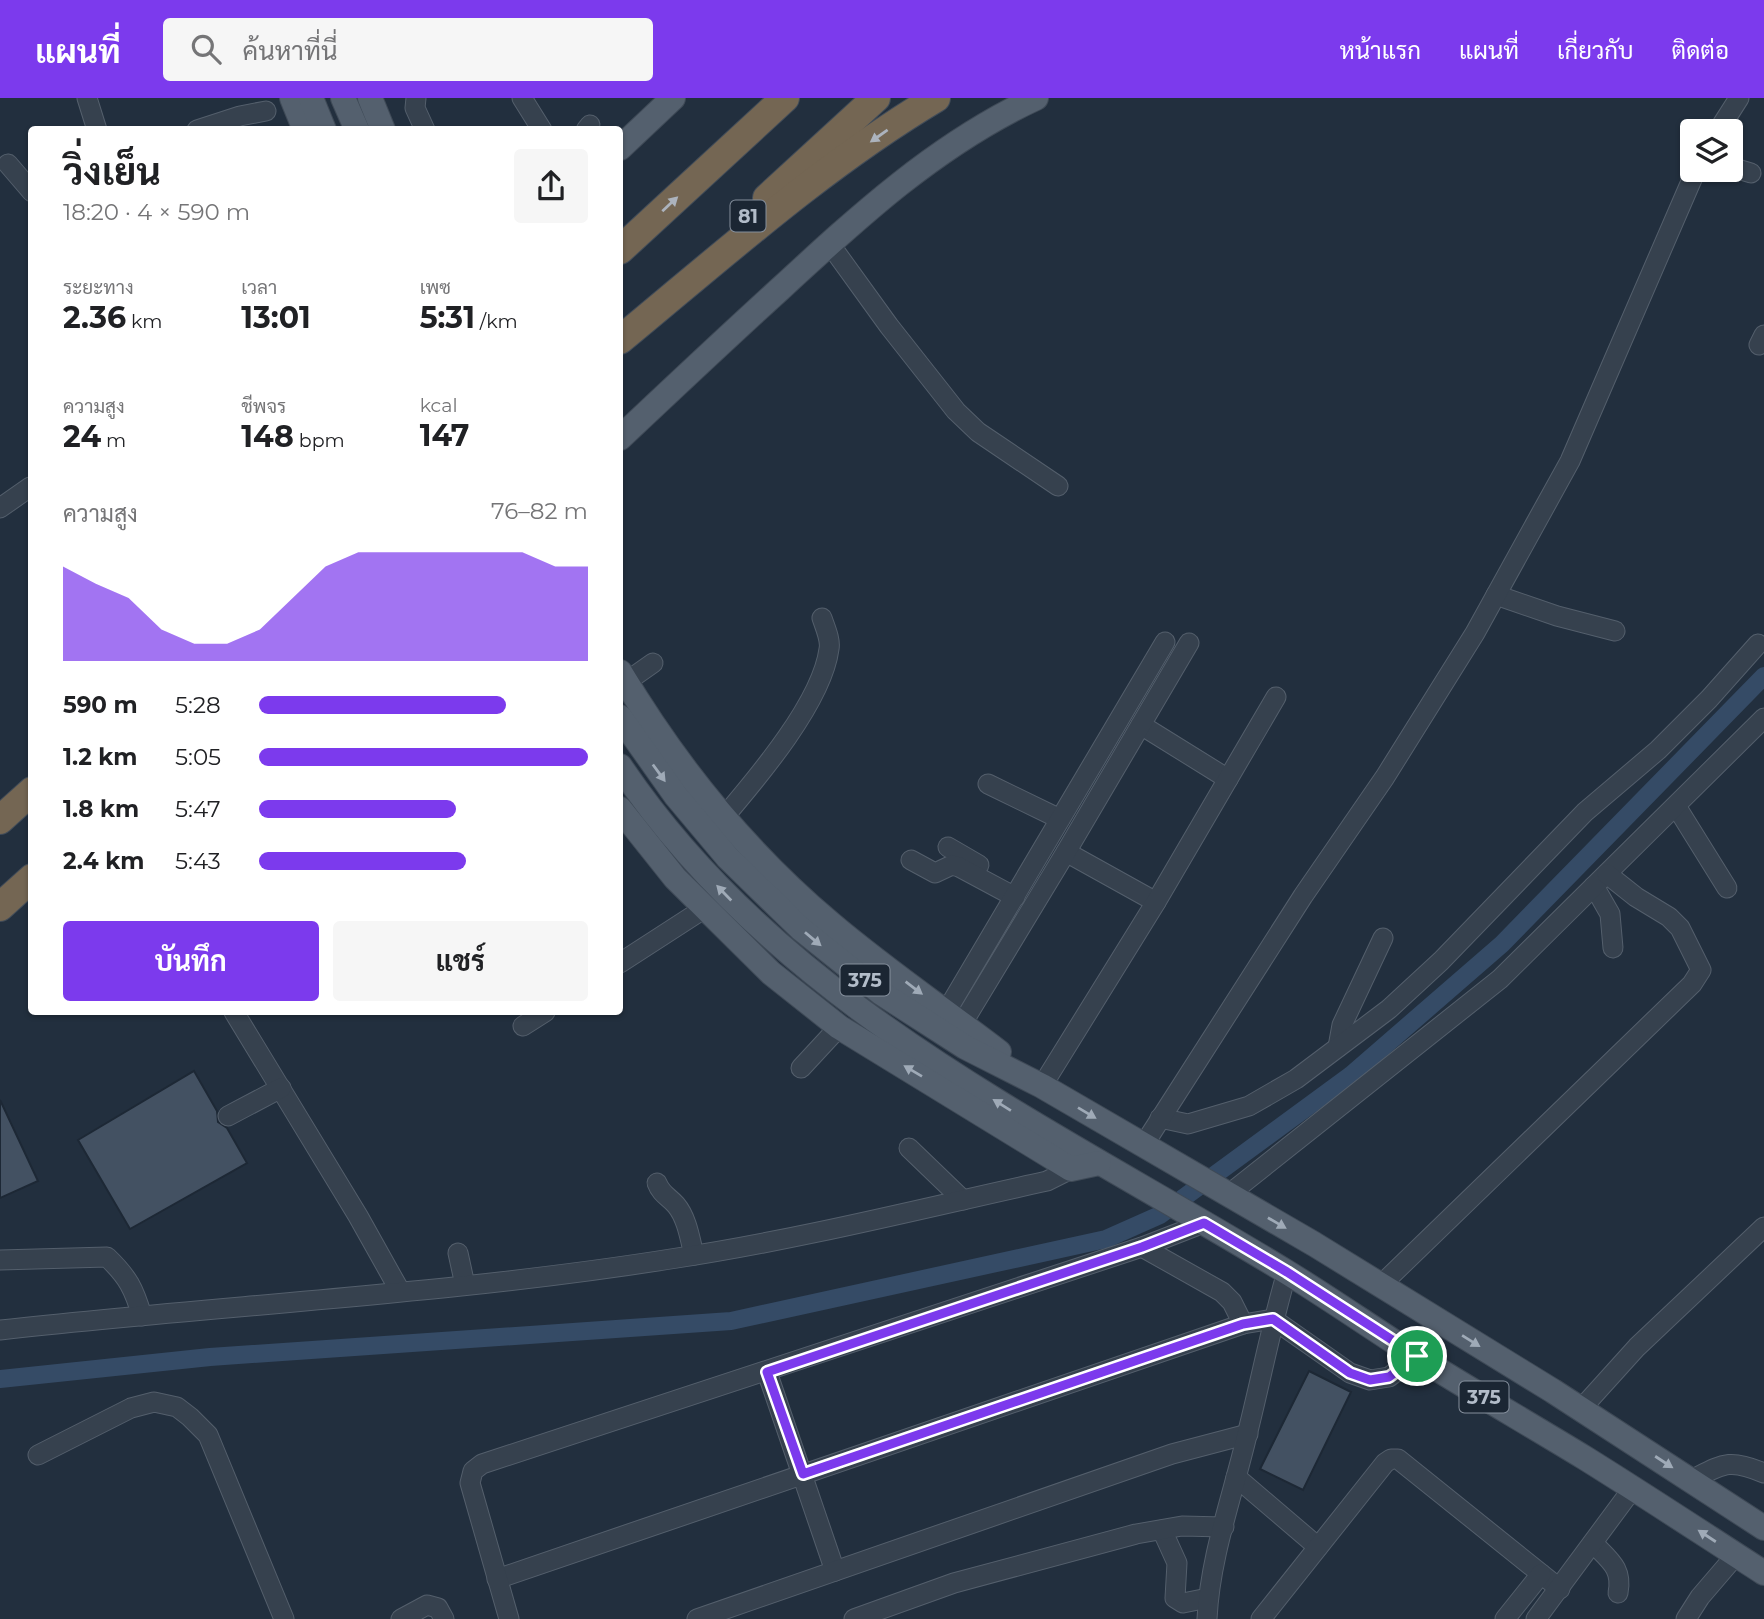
<!DOCTYPE html>
<html lang="th">
<head>
<meta charset="utf-8">
<style>
  body { margin:0; font-family:Montserrat,Sarabun,sans-serif; background:#f6f6f6; color:#202124; height:100vh; display:flex; flex-direction:column; font-size:26px; white-space:nowrap }
  * { box-sizing:border-box; margin:0 }
  p { font-size:23px; color:#757577 }
  .icon { flex:none; width:38px; height:38px; fill:none; stroke:currentColor; stroke-width:2; stroke-linecap:round; stroke-linejoin:round }
  .map { position:relative; flex:1; overflow:hidden }
  .details { position:absolute; left:28px; top:28px; width:595px; height:889px; display:flex; flex-direction:column; background:#fff; border-radius:7px; box-shadow:0 2px 5px #0004 }
  .details>* { flex:none }
  .buttons { position:absolute; left:1680px; top:21px; display:grid; gap:14px }
  .buttons a { display:grid; place-items:center; width:63px; height:63px; border-radius:7px; background:#fff; box-shadow:0 2px 5px #0004; font-size:35px }
  .pin { position:absolute; display:grid; place-items:center; width:60px; height:60px; color:#fff; margin:-30px; border:4px solid #fff; border-radius:50%; box-shadow:0 2px 7px #0007 }
  .round { display:grid; place-items:center; flex:none; width:74px; height:74px; border-radius:7px; background:#f6f6f6 }
  .head { display:flex; align-items:center; justify-content:space-between; height:119px; padding:0 35px }
  h1 { font-size:38px; font-weight:700; line-height:52px }
  .stats { display:grid; grid-template-columns:repeat(3,1fr); gap:10px; height:119px; padding:7px 35px }
  .stats div { display:grid; align-content:center }
  .stats b { font-size:30px; font-weight:700 }
  .stats small { font-size:19px; font-weight:400 }
  .stats p { font-size:19px }
  .chart { height:196px; padding:14px 35px }
  .chart p { display:flex; justify-content:space-between }
  .chart svg { width:100%; height:126px; margin-top:7px; fill:#7c3aed; opacity:.7 }
  .cta { display:flex; gap:14px; margin-top:auto; padding:14px 35px }
  .cta a { flex:1; height:80px; border-radius:7px; background:#7c3aed; color:#fff; font-size:28px; font-weight:700; line-height:80px; text-align:center }
  .cta a+a { background:#f6f6f6; color:#202124 }
  ul { padding:0 35px; list-style:none; font-size:23px }
  li { display:grid; grid-template-columns:112px 84px 1fr; align-items:center; height:52px }
  li i { height:18px; border-radius:9px; background:#7c3aed }
  header { display:flex; align-items:center; gap:42px; box-sizing:border-box; height:98px; padding:0 35px; background:#7c3aed; color:#fff }
  header strong { font-size:33px }
  nav { display:flex; gap:38px; margin-inline-start:auto; font-size:24px }
  .search { width:490px; height:63px; background:#f6f6f6; display:flex; align-items:center; gap:18px; box-sizing:border-box; padding:0 24px; border-radius:7px; color:#757577; font-size:26px }
  .map>svg:first-child { display:block }
</style>
</head>
<body>
<header>
<strong>แผนที่</strong>
<div class="search"><svg class="icon" aria-label="search" viewBox="0 0 24 24"><circle cx="10" cy="10" r="6"/><path d="M15 15l6 6"/></svg>ค้นหาที่นี่</div>
<nav><a>หน้าแรก</a><a>แผนที่</a><a>เกี่ยวกับ</a><a>ติดต่อ</a></nav>
</header>
<div class="map">
<svg width="1764" height="1521" viewBox="0 0 1764 1521">
  <rect width="100%" height="100%" fill="#222f3e"/>
  <g fill="none" stroke-linecap="round" stroke-linejoin="round">
    <polyline stroke="#354b66" stroke-width="18" points="0,1281 210,1259 731,1223 1106,1141 1160,1117 1351,977 1502,846 1764,578"/>
  </g>
  <g fill="#435162" stroke="#1d2835" stroke-width="2">
    <polygon points="194,973 217,1013 218,1024 227,1030 247,1065 130,1131 78,1042"/>
    <polygon points="0,1002 38,1083 0,1100"/>
    <polygon points="1309,1273 1351,1294 1303,1392 1260,1371"/>
  </g>
  <g fill="none" stroke-linecap="round" stroke-linejoin="round">
    <g stroke="#545f6c" stroke-width="21">
      <g id="minor">
        <polyline points="87,0 97,32"/>
        <polyline points="416,0 415,10 425,32"/>
        <polyline points="522,0 542,32"/>
        <polyline points="197,32 240,18 266,13"/>
        <polyline points="586,32 590,27"/>
        <polyline points="1718,33 1739,0"/>
        <polyline points="8,66 32,94"/>
        <polyline points="1731,69 1751,75"/>
        <polyline points="829,145 889,228 956,313 978,334 1058,388"/>
        <polyline points="1759,247 1764,237"/>
        <polyline points="0,410 30,389"/>
        <polyline points="1496,497 1557,518 1615,533"/>
        <polyline points="626,584 653,565"/>
        <polyline points="1141,627 1228,681"/>
        <polyline points="988,686 1060,721"/>
        <polyline points="1676,708 1727,790"/>
        <path d="M724 719C758 679 822 604 829 551 831 542 825 529 822 520"/>
        <polyline points="948,749 979,767"/>
        <polyline points="1066,754 1156,804"/>
        <polyline points="911,762 935,775 952,767 959,769 1015,799"/>
        <polyline points="1594,788 1610,816 1613,850"/>
        <polyline points="620,865 705,810"/>
        <polyline points="234,914 358,1118 400,1193"/>
        <polyline points="946,914 1165,544"/>
        <polyline points="962,926 1066,754 1189,545"/>
        <polyline points="523,928 545,914"/>
        <polyline points="1338,949 1342,927 1383,840"/>
        <polyline points="801,970 839,929"/>
        <polyline points="1042,988 1156,804 1276,599"/>
        <polyline points="228,1018 281,990"/>
        <polyline points="1160,1020 1188,1026 1249,1008 1296,981 1389,911 1441,863 1585,714 1658,652 1709,601 1758,546"/>
        <polyline points="1143,1048 1303,798 1385,679 1475,535 1570,363 1696,72"/>
        <polyline points="909,1050 963,1102"/>
        <path d="M657 1085C661 1096 669 1099 676 1107 687 1120 690 1141 694 1157"/>
        <polyline points="1228,1097 1500,881 1764,620"/>
        <polyline points="1142,1149 1222,1194 1232,1204 1243,1226"/>
        <polyline points="458,1155 465,1187"/>
        <path d="M0 1162 107 1159C128 1179 134 1191 142 1218"/>
        <polyline points="1381,1187 1692,886 1701,872 1680,830 1669,819 1636,799 1607,776"/>
        <path d="M0 1232C225 1207 453 1196 677 1160 801 1141 924 1110 1047 1083L1071 1071"/>
        <polyline points="767,1274 835,1473"/>
        <polyline points="1581,1311 1637,1249 1764,1129"/>
        <polyline points="38,1357 131,1310 154,1304 177,1309 190,1319 208,1337 284,1521"/>
        <polyline points="1236,1379 1318,1449"/>
        <path d="M1691 1382C1723 1366 1729 1360 1764 1375"/>
        <polyline points="1162,1432 1177,1465 1175,1500 1183,1505 1208,1500"/>
        <path d="M1593 1445C1609 1462 1623 1470 1618 1495"/>
        <polyline points="497,1481 1243,1226 1273,1221 1350,1275 1370,1282 1389,1279 1417,1258"/>
        <polyline points="401,1521 427,1507 438,1510 444,1521"/>
        <polyline points="509,1521 470,1385 473,1373 482,1366 1142,1149 1204,1125"/>
        <polyline points="697,1521 1172,1356 1248,1336"/>
        <polyline points="854,1521 954,1485 1136,1436 1182,1428 1224,1429"/>
        <path d="M1207 1521C1210 1458 1233 1397 1247 1337 1261 1282 1271 1228 1287 1174"/>
        <polyline points="1261,1521 1385,1365 1391,1361 1398,1361 1560,1491"/>
        <polyline points="1505,1521 1541,1476"/>
        <polyline points="1536,1521 1633,1390"/>
        <polyline points="1686,1521 1700,1499 1736,1457"/>
      </g>
    </g>
    <g stroke="#3f4a57" stroke-width="26">
      <g id="major">
        <polyline points="292,0 305,32"/>
        <polyline points="311,0 324,32"/>
        <polyline points="343,0 357,32"/>
        <polyline points="370,0 383,32"/>
        <polyline points="620,50 673,0"/>
        <path d="M620 340C673 290 726 240 780 191 859 118 937 46 1036 0"/>
        <path d="M620 574C676 668 746 754 830 825 884 871 943 911 999 954"/>
        <polyline points="620,619 676,698 728,760 801,831 881,895 965,949 1042,988 1314,1146 1553,1293 1764,1430"/>
        <path d="M620 668C781 908 1046 1027 1285 1173 1329 1200 1372 1230 1416 1258 1472 1293 1529 1326 1585 1360 1646 1398 1705 1437 1764 1475"/>
        <polyline points="620,711 675,780 771,875 839,929 1071,1071 1099,1065"/>
      </g>
    </g>
    <g stroke="#414c59" stroke-width="30">
      <g id="highway">
        <polyline points="767,100 876,0"/>
        <polyline points="620,152 785,0"/>
        <path d="M620 242C722 158 822 68 936 0"/>
        <polyline points="0,722 32,693"/>
        <polyline points="0,809 32,780"/>
      </g>
    </g>
    <use href="#minor" stroke="#36414e" stroke-width="19"/>
    <use href="#major" stroke="#54606e" stroke-width="24"/>
    <use href="#highway" stroke="#746653" stroke-width="28"/>
  </g>
  <defs><path id="oneway-solid" d="M-6-.8H1V-3.2L6.5 0L1 3.2V.8H-6Z" transform="scale(1.75)"/></defs>
  <g fill="#acb3bd">
    <use href="#oneway-solid" transform="translate(879 38) rotate(145)"/>
    <use href="#oneway-solid" transform="translate(670 106) rotate(-43)"/>
  </g>
  <g fill="#9faab7">
    <use href="#oneway-solid" transform="translate(659 675) rotate(54)"/>
    <use href="#oneway-solid" transform="translate(724 795) rotate(-134)"/>
    <use href="#oneway-solid" transform="translate(813 841) rotate(40)"/>
    <use href="#oneway-solid" transform="translate(914 890) rotate(37)"/>
    <use href="#oneway-solid" transform="translate(913 973) rotate(-149)"/>
    <use href="#oneway-solid" transform="translate(1002 1007) rotate(-148)"/>
    <use href="#oneway-solid" transform="translate(1087 1015) rotate(31)"/>
    <use href="#oneway-solid" transform="translate(1277 1125) rotate(30)"/>
    <use href="#oneway-solid" transform="translate(1471 1243) rotate(32)"/>
    <use href="#oneway-solid" transform="translate(1664 1364) rotate(33)"/>
    <use href="#oneway-solid" transform="translate(1707 1438) rotate(-147)"/>
  </g>
  <g fill="none" stroke-linecap="round" stroke-linejoin="round">
    <g stroke="#fff" stroke-width="14">
      <polygon id="route" points="1204,1125 1287,1174 1417,1258 1389,1279 1370,1282 1350,1275 1273,1221 1243,1226 803,1376 767,1274 1142,1149"/>
    </g>
    <use href="#route" stroke="#7c3aed" stroke-width="9"/>
  </g>
  <g text-anchor="middle" dominant-baseline="central" stroke-width="7" stroke-linejoin="round" paint-order="stroke">
    <g fill="#1b2633" stroke="#858f9c" stroke-width="2">
      <rect x="730.5" y="102.5" width="35" height="31" rx="5"/>
      <rect x="840.5" y="866.5" width="49" height="31" rx="5"/>
      <rect x="1459.5" y="1283.5" width="49" height="31" rx="5"/>
    </g>
    <g font-size="19" font-weight="bold" fill="#b2bcc9">
      <text x="748" y="118">81</text>
      <text x="865" y="882">375</text>
      <text x="1484" y="1299">375</text>
    </g>
  </g>
</svg>
<div class="buttons">
<a><svg class="icon" aria-label="layers" viewBox="0 0 24 24"><path d="M12 4l9 5-9 5-9-5zM3 14l9 5 9-5"/></svg></a>
</div>
<div class="pin" style="left:1417px;top:1258px;background:#1e9e55"><svg class="icon" aria-label="arrive" viewBox="0 0 24 24"><path d="M6 21V4h12l-3 4 3 4H6"/></svg></div>
<section class="details">
<div class="head"><div><h1>วิ่งเย็น</h1><p>18:20 · 4 × 590 m</p></div><a class="round"><svg class="icon" aria-label="share" viewBox="0 0 24 24"><path d="M12 15V3M7 8l5-5 5 5M5 13v7h14v-7"/></svg></a></div>
<div class="stats">
<div><p>ระยะทาง</p><b>2.36<small> km</small></b></div>
<div><p>เวลา</p><b>13:01</b></div>
<div><p>เพซ</p><b>5:31<small> /km</small></b></div>
</div>
<div class="stats">
<div><p>ความสูง</p><b>24<small> m</small></b></div>
<div><p>ชีพจร</p><b>148<small> bpm</small></b></div>
<div><p>kcal</p><b>147</b></div>
</div>
<div class="chart"><p><span>ความสูง</span>76–82 m</p>
<svg viewBox="0 0 160 44" preserveAspectRatio="none"><path d="M0 44V11L10 17L20 22L30 33L40 38L50 38L60 33L70 22L80 11L90 6L100 6L110 6L120 6L130 6L140 6L150 11L160 11V44z"/></svg>
</div>
<ul>
<li><b>590 m</b>5:28<i style="width:75%"></i></li>
<li><b>1.2 km</b>5:05<i style="width:100%"></i></li>
<li><b>1.8 km</b>5:47<i style="width:60%"></i></li>
<li><b>2.4 km</b>5:43<i style="width:63%"></i></li>
</ul>
<div class="cta"><a>บันทึก</a><a>แชร์</a></div>
</section>
</div>
</body>
</html>
